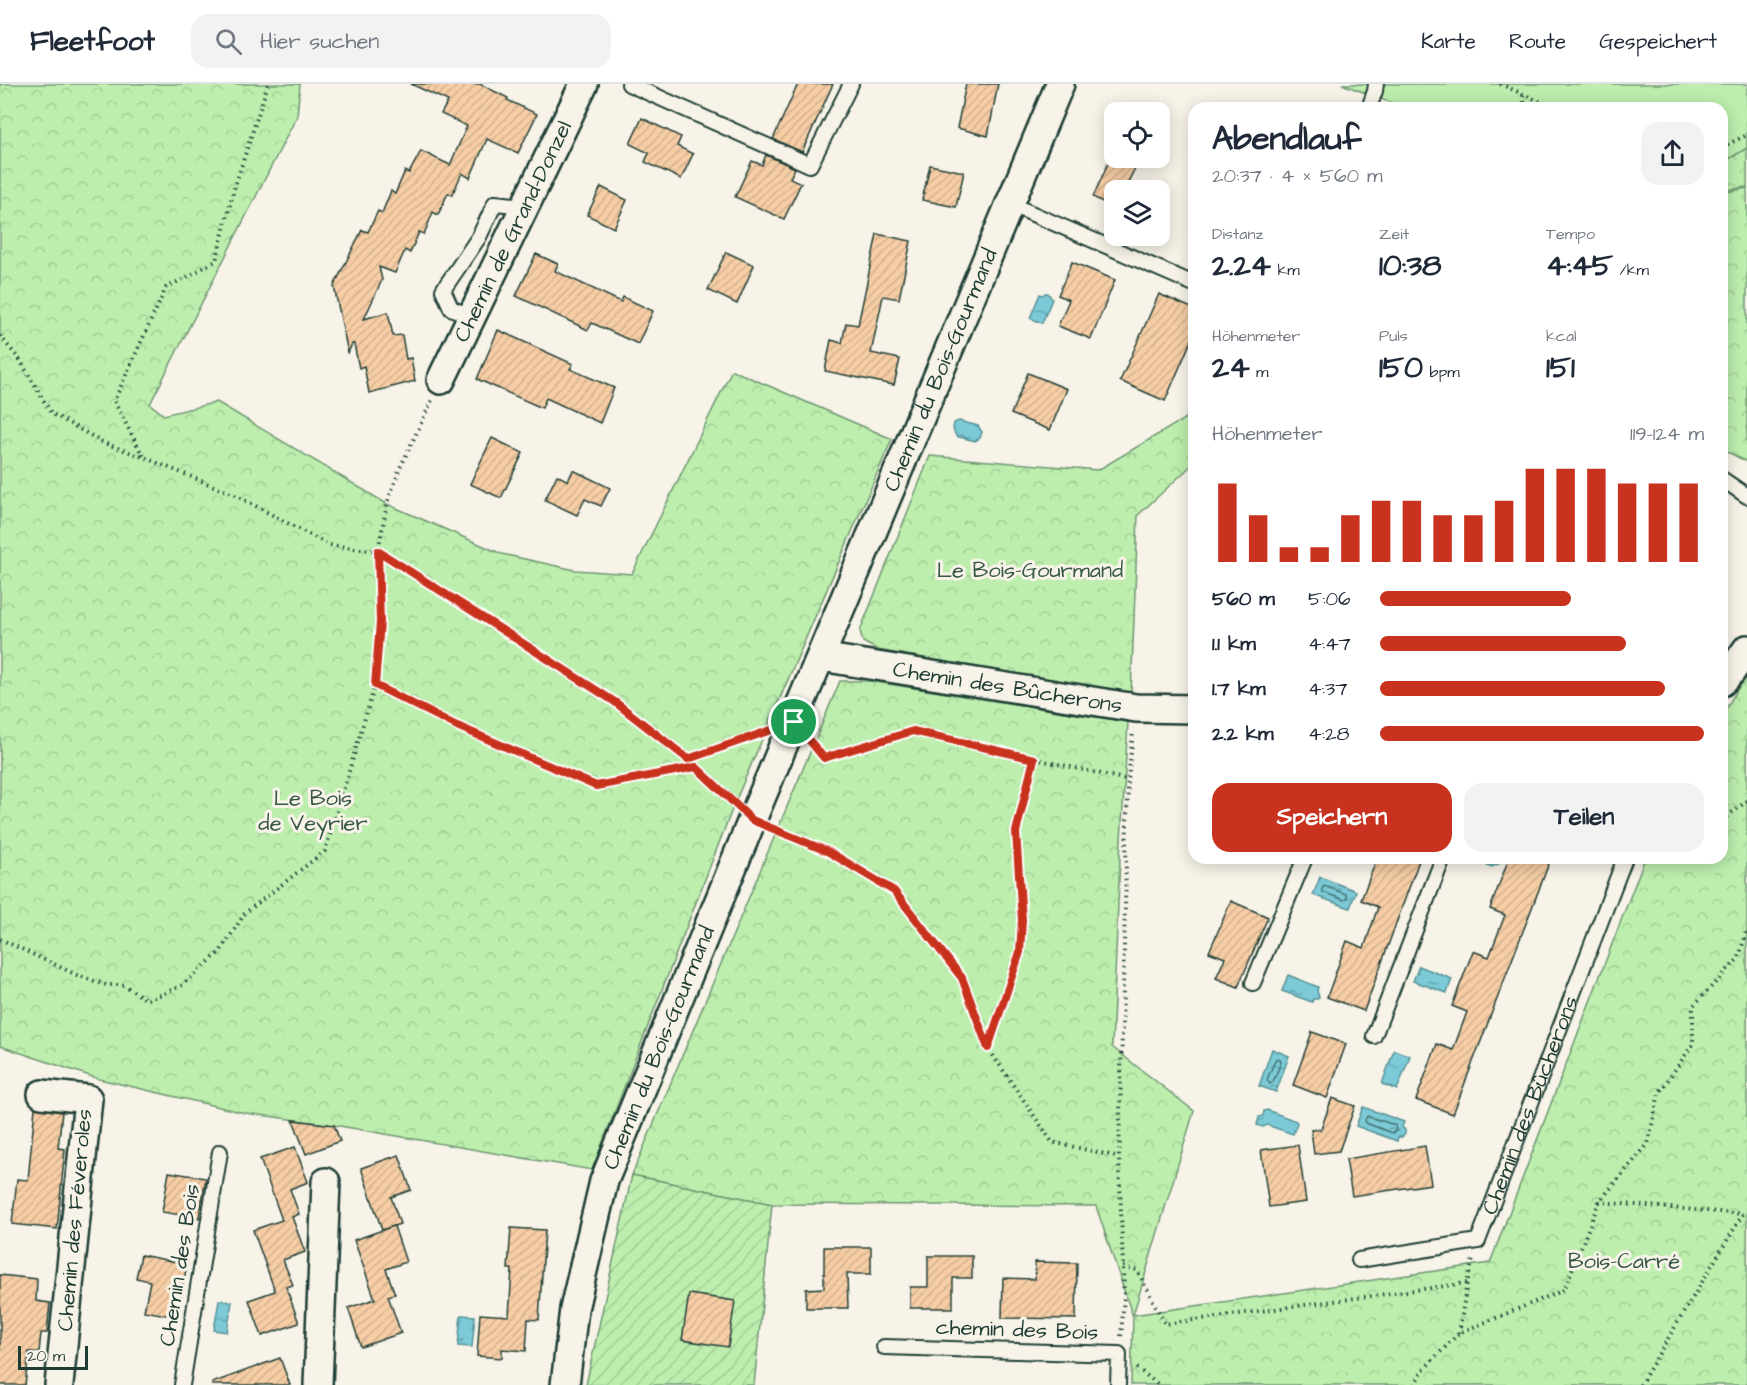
<!DOCTYPE html>
<html lang="de">
<head>
<meta charset="utf-8">
<style>
  body { margin:0; font-family:"Architects Daughter",sans-serif; background:#f2f2f3; color:#1f2937; height:100vh; display:flex; flex-direction:column; font-size:22px; white-space:nowrap }
  * { box-sizing:border-box; margin:0 }
  p { font-size:20px; color:#747a83 }
  .icon { flex:none; width:33px; height:33px; fill:none; stroke:currentColor; stroke-width:2; stroke-linecap:round; stroke-linejoin:round }
  .map { position:relative; flex:1; overflow:hidden }
  .drawer { position:absolute; left:1188px; top:18px; width:540px; height:762px; display:flex; flex-direction:column; background:#fff; border-radius:18px; box-shadow:0 3px 15px #0003 }
  .drawer>* { flex:none }
  .buttons { position:absolute; left:1104px; top:18px; display:grid; gap:12px }
  .buttons a { display:grid; place-items:center; width:66px; height:66px; border-radius:12px; background:#fff; box-shadow:0 3px 15px #0003; font-size:30px }
  .scale { position:absolute; left:18px; bottom:15px; width:70px; box-sizing:border-box; padding-left:6px; border:3px solid #1f3d34; border-top:0; font-size:16px; line-height:21px; white-space:nowrap; color:#1f3d34; -webkit-text-stroke:4px #f7f3e8; paint-order:stroke }
  .pin { position:absolute; display:grid; place-items:center; width:51px; height:51px; color:#fff; margin:-26px; border:3px solid #fff; border-radius:50%; box-shadow:0 2px 6px #0007 }
  .round { display:grid; place-items:center; flex:none; width:63px; height:63px; border-radius:18px; background:#f2f2f3 }
  .headline { display:flex; align-items:center; justify-content:space-between; height:102px; padding:0 24px }
  h1 { font-size:33px; font-weight:700; line-height:45px }
  .metrics { display:grid; grid-template-columns:repeat(3,1fr); gap:9px; height:102px; padding:6px 24px }
  .metrics div { display:grid; align-content:center }
  .metrics b { font-size:30px; font-weight:700 }
  .metrics small { font-size:16px; font-weight:400 }
  .metrics p { font-size:16px }
  .chart { height:168px; padding:12px 24px }
  .chart p { display:flex; justify-content:space-between }
  .chart svg { width:100%; height:108px; margin-top:6px; stroke:#c8321e; stroke-width:6 }
  .cta { display:flex; gap:12px; margin-top:auto; padding:12px 24px }
  .cta a { flex:1; height:69px; border-radius:18px; background:#c8321e; color:#fff; font-size:24px; font-weight:700; line-height:69px; text-align:center }
  .cta a+a { background:#f2f2f3; color:#1f2937 }
  ul { padding:0 24px; list-style:none; font-size:20px }
  li { display:grid; grid-template-columns:96px 72px 1fr; align-items:center; height:45px }
  li i { height:15px; border-radius:8px; background:#c8321e }
  header { display:flex; align-items:center; gap:36px; box-sizing:border-box; height:84px; padding:0 30px; background:#fff; border-bottom:2px solid #e0e1e3 }
  header strong { font-size:28px }
  nav { display:flex; gap:33px; margin-inline-start:auto; font-size:21px }
  .search { width:420px; height:54px; background:#f2f2f3; display:flex; align-items:center; gap:15px; box-sizing:border-box; padding:0 21px; border-radius:18px; color:#747a83; font-size:22px }
  .map>svg:first-child { display:block }
</style>
</head>
<body>
<header>
<strong>Fleetfoot</strong>
<div class="search"><svg class="icon" aria-label="search" viewBox="0 0 24 24"><circle cx="10" cy="10" r="6"/><path d="M15 15l6 6"/></svg>Hier suchen</div>
<nav><a>Karte</a><a>Route</a><a>Gespeichert</a></nav>
</header>
<div class="map">
<svg width="1747" height="1301" viewBox="0 0 1747 1301">
  <defs>
    <pattern id="forest-crowns" width="20" height="18" patternUnits="userSpaceOnUse" patternTransform="scale(1.5)"><rect width="20" height="18" fill="#bdeeae"/><path d="M2 6a3 3 0 1 1 6 0M12 15a3 3 0 1 1 6 0" fill="none" stroke="#a2cd96"/></pattern>
    <pattern id="garden-furrows" width="10" height="10" patternUnits="userSpaceOnUse" patternTransform="scale(1.5)"><rect width="10" height="10" fill="#bdeeae"/><path d="M-1 1l2-2M0 10L10 0M9 11l2-2" fill="none" stroke="#a2cd96"/></pattern>
    <pattern id="water-ripples" width="26" height="14" patternUnits="userSpaceOnUse" patternTransform="scale(1.5)"><rect width="26" height="14" fill="#7bcad7"/><path d="M2 4q2-2 4 0t4 0M15 11q2-2 4 0t4 0" fill="none" stroke="#64a5af"/></pattern>
    <pattern id="building-hatch" width="6" height="6" patternUnits="userSpaceOnUse" patternTransform="scale(1.5)"><rect width="6" height="6" fill="#f6cda5"/><path d="M-1 1l2-2M0 6l6-6M5 7l2-2" fill="none" stroke="#d2b18f"/></pattern>
  </defs>
  <rect width="100%" height="100%" fill="#f7f3e8"/>
  <filter id="ink" filterUnits="userSpaceOnUse"><feTurbulence type="fractalNoise" baseFrequency=".0167" numOctaves="2"/><feDisplacementMap in="SourceGraphic" scale="12" xChannelSelector="R" yChannelSelector="G"/><feConvolveMatrix kernelMatrix="1 2 1 2 8 2 1 2 1" color-interpolation-filters="sRGB"/></filter>
  <g filter="url(#ink)">
    <g fill="url(#forest-crowns)" stroke="#6e9671" stroke-width="1.5">
      <polygon points="0,0 300,0 297,32 150,320 164,331 217,318 387,420 502,470 575,486 632,490 732,286 892,355 735,718 592,1086 334,1041 245,1029 99,995 0,962"/>
      <polygon points="1747,64 1747,103 1722,107 1722,79"/>
      <polygon points="1747,104 1747,378 1722,365 1722,109"/>
      <polygon points="1194,329 1194,379 1138,431 1131,610 878,566 863,558 860,547 930,372 1098,386"/>
      <polygon points="1747,593 1747,1301 1131,1301 1133,1233 1096,1122 772,1120 632,1091 840,597 870,597 1128,638 1120,773 1112,963 1194,1027 1133,1231 1490,1179 1645,774 1722,774 1722,632 1737,606"/>
    </g>
    <polygon fill="url(#garden-furrows)" stroke="#6e9671" stroke-width="1.5" points="632,1091 772,1120 754,1301 586,1301"/>
    <polygon fill="#bdeeae" stroke="#6e9671" stroke-width="1.5" points="1342,0 1747,0 1747,64 1722,79 1722,24 1405,24"/>
    <g fill="url(#water-ripples)" stroke="#569296" stroke-width="1.5">
      <polygon points="1045,209 1048,209 1052,215 1042,239 1030,234 1040,210 1043,211"/>
      <polygon points="959,337 978,342 982,348 980,354 975,357 956,352 953,345 954,339"/>
      <polygon points="1470,774 1501,774 1502,775 1500,779 1492,783"/>
      <polygon points="1320,793 1356,807 1350,824 1313,811"/>
      <polygon points="1419,882 1452,895 1447,909 1413,897"/>
      <polygon points="1288,891 1318,903 1317,907 1319,913 1317,915 1313,915 1312,918 1282,907"/>
      <polygon points="1272,965 1289,972 1276,1008 1259,1002"/>
      <polygon points="1394,966 1410,972 1397,1006 1382,1000"/>
      <polygon points="1363,1023 1404,1038 1402,1043 1405,1046 1405,1050 1402,1053 1398,1053 1397,1057 1356,1042"/>
      <polygon points="1267,1026 1296,1037 1297,1039 1293,1050 1267,1041 1263,1043 1257,1041 1259,1033 1263,1032 1264,1027"/>
      <polygon points="219,1216 232,1218 227,1248 214,1246"/>
      <polygon points="461,1231 475,1232 472,1263 458,1262"/>
    </g>
    <g fill="none" stroke-linecap="round" stroke-linejoin="round">
      <g stroke="#447575" stroke-width="1.5">
        <polygon points="1324,802 1346,810 1347,814 1344,816 1323,808 1322,805"/>
        <polygon points="1277,974 1280,975 1281,978 1273,998 1270,1000 1267,996 1275,976"/>
        <polygon points="1367,1032 1395,1041 1396,1047 1392,1049 1366,1039 1365,1036"/>
      </g>
    </g>
    <g fill="url(#building-hatch)" stroke="#1f3d34" stroke-width="1.5">
      <polygon points="411,0 480,0 508,14 507,16 537,30 518,69 487,55 470,94 462,89 452,111 448,109 438,131 433,128 424,150 419,148 410,169 405,166 395,189 379,183 382,196 364,235 388,228 393,252 402,251 406,275 411,274 415,297 369,309 364,282 359,284 354,260 352,260 348,269 334,202 362,146 368,148 378,127 382,129 391,107 395,110 405,87 409,89 421,67 450,81 467,42 441,30 448,17"/>
      <polygon points="798,0 833,0 802,68 773,55"/>
      <polygon points="966,0 998,0 988,52 957,44"/>
      <polygon points="642,34 681,53 677,62 693,70 681,95 645,78 649,69 630,60"/>
      <polygon points="1114,66 1114,74 1140,74 1124,106 1114,106 1114,124 1093,113"/>
      <polygon points="766,71 795,84 790,94 801,99 784,135 735,113 752,77 762,81"/>
      <polygon points="930,81 964,88 956,123 922,116"/>
      <polygon points="601,103 627,116 614,144 587,131"/>
      <polygon points="877,150 911,157 899,215 883,212 871,269 900,275 894,301 825,287 831,256 842,259 846,239 858,241"/>
      <polygon points="726,168 754,181 737,220 708,206"/>
      <polygon points="536,170 558,180 555,187 621,218 623,213 653,227 638,260 592,239 588,246 516,212"/>
      <polygon points="1072,178 1115,196 1091,255 1058,242 1069,216 1058,211"/>
      <polygon points="1159,210 1194,225 1194,250 1165,317 1120,297"/>
      <polygon points="498,246 573,280 570,285 614,304 600,339 546,314 542,324 477,295"/>
      <polygon points="1028,289 1067,305 1050,346 1011,330"/>
      <polygon points="492,354 523,369 501,414 470,400"/>
      <polygon points="573,386 610,404 601,422 585,415 577,431 545,416 557,391 568,397"/>
      <polygon points="1377,774 1420,774 1364,927 1327,913 1347,857 1364,864 1378,823 1361,816"/>
      <polygon points="1509,774 1551,774 1453,1030 1416,1016 1437,960 1453,966 1467,928 1452,922 1473,867 1489,873 1505,831 1490,825"/>
      <polygon points="1231,817 1268,833 1238,903 1216,894 1225,874 1209,868"/>
      <polygon points="1312,948 1346,960 1327,1014 1293,1001"/>
      <polygon points="1332,1014 1355,1022 1339,1067 1314,1070 1311,1046 1321,1045"/>
      <polygon points="35,1024 62,1028 58,1064 65,1065 57,1145 12,1140 17,1095 28,1096"/>
      <polygon points="293,1036 334,1041 340,1057 306,1070"/>
      <polygon points="1298,1061 1306,1118 1269,1123 1261,1066"/>
      <polygon points="1425,1062 1431,1100 1352,1112 1346,1075"/>
      <polygon points="295,1063 308,1098 290,1105 299,1130 292,1133 305,1168 283,1176 293,1201 286,1203 299,1239 262,1252 249,1216 275,1207 253,1146 282,1136 260,1075"/>
      <polygon points="399,1071 411,1106 391,1113 400,1140 382,1146 361,1084"/>
      <polygon points="169,1088 206,1094 199,1134 162,1128"/>
      <polygon points="394,1142 406,1178 386,1185 395,1210 388,1212 401,1249 361,1263 348,1224 375,1215 354,1156"/>
      <polygon points="511,1144 545,1146 539,1236 528,1235 526,1267 502,1265 502,1274 477,1272 480,1230 509,1232 512,1185 508,1185"/>
      <polygon points="824,1163 871,1163 871,1190 847,1190 848,1224 806,1224 806,1205 824,1204"/>
      <polygon points="141,1171 187,1180 177,1233 144,1227 150,1197 136,1194"/>
      <polygon points="928,1172 972,1172 972,1194 953,1194 953,1224 910,1224 910,1203 928,1203"/>
      <polygon points="1035,1178 1077,1179 1076,1235 1002,1234 1003,1194 1035,1195"/>
      <polygon points="0,1191 37,1195 36,1217 50,1219 47,1249 41,1249 39,1268 29,1268 25,1301 0,1301"/>
      <polygon points="689,1210 735,1217 728,1263 682,1256"/>
      <polygon points="280,1274 290,1301 212,1301 212,1299"/>
    </g>
    <g fill="none" stroke-linecap="round" stroke-linejoin="round">
      <g stroke="#1f3d34" stroke-width="18">
        <g id="lane">
          <polyline points="629,0 810,81 851,0"/>
          <polyline points="1369,24 1375,7 1376,0"/>
          <polyline points="1010,120 1194,200"/>
          <polyline points="472,233 451,224 443,206 479,153 495,119 525,122"/>
          <polyline points="1722,395 1747,412"/>
          <polyline points="1253,899 1305,774"/>
          <polyline points="1374,952 1443,774"/>
          <path id="s1" d="M1359 1176 1478 1157 1625 774"/>
          <polyline points="884,1263 1119,1270 1118,1301"/>
          <polyline points="182,1301 220,1068"/>
        </g>
      </g>
      <g stroke="#1f3d34" stroke-width="32">
        <g id="street">
          <path id="s2" d="M441 296 584 0"/>
          <path id="s3" d="M821 573 1136 624 1194 625"/>
          <polyline points="1722,598 1731,588 1747,565"/>
          <polyline points="42,1010 88,1015 59,1301"/>
          <polyline points="318,1301 326,1098"/>
          <path id="s4" d="M565 1301 574 1225 604 1097 752 736 1060 0"/>
        </g>
      </g>
      <g stroke="#1f3d34" stroke-width="4" stroke-dasharray="1.5 4.5" stroke-linecap="butt">
        <polyline points="1500,0 1555,24"/>
        <polyline points="1523,11 1525,24"/>
        <polyline points="1722,63 1747,51"/>
        <polyline points="0,252 20,276 51,329 104,359 143,373 233,410 329,461 378,467 615,618 688,675 760,649"/>
        <polyline points="143,372 114,317 166,204 216,177 234,105 268,0"/>
        <polyline points="375,601 457,642 596,702 696,683"/>
        <polyline points="810,657 824,674 913,647 1128,696"/>
        <polyline points="688,675 733,718"/>
        <polyline points="1722,736 1747,717"/>
        <polyline points="773,745 829,768 894,807 962,894 988,964 1052,1058 1119,1073"/>
        <polyline points="0,855 77,891 106,901 124,901 147,916 181,902 220,868 245,829 325,767 375,601 380,538 378,467 387,420 400,384 432,316"/>
        <polyline points="989,964 1020,868 1022,836 1016,748 1034,675"/>
        <polyline points="1599,1118 1743,1130"/>
        <polyline points="1123,1183 1137,1186 1165,1240 1467,1199"/>
        <polyline points="1459,1249 1467,1199 1473,1175"/>
        <polyline points="1121,1252 1124,1212 1119,1073 1128,696 1133,648"/>
        <polyline points="1137,1284 1159,1301"/>
        <polyline points="1415,1301 1423,1286 1459,1249 1564,1206 1599,1118 1648,1060 1659,1009 1693,960 1693,922 1739,874 1747,844"/>
        <polyline points="1640,1301 1743,1130 1747,1129"/>
      </g>
      <use href="#lane" stroke="#f7f3e8" stroke-width="14"/>
      <use href="#street" stroke="#f7f3e8" stroke-width="27"/>
    </g>
  </g>
  <g fill="none" stroke-linecap="round" stroke-linejoin="round" filter="url(#ink)">
    <g stroke="#fff" stroke-width="12">
      <polygon id="route" points="378,467 615,618 688,675 794,638 824,674 913,647 1034,675 1016,748 1022,836 1020,868 988,964 962,894 894,807 829,768 752,736 696,683 596,702 457,642 375,601 380,538"/>
    </g>
    <use href="#route" stroke="#c8321e" stroke-width="8"/>
  </g>
  <g text-anchor="middle" dominant-baseline="central" stroke-width="6" stroke-linejoin="round" paint-order="stroke">
    <g font-size="22" fill="#1f3d34" stroke="#f7f3e8">
      <text stroke="none"><textPath href="#s2" startOffset="165">Chemin de Grand-Donzel</textPath></text>
      <text stroke="none"><textPath href="#s4" startOffset="1086">Chemin du Bois-Gourmand</textPath></text>
      <text stroke="none"><textPath href="#s3" startOffset="189">Chemin des Bûcherons</textPath></text>
      <text stroke="none"><textPath href="#s4" startOffset="352">Chemin du Bois-Gourmand</textPath></text>
      <text stroke="none"><textPath href="#s1" startOffset="266">Chemin des Bûcherons</textPath></text>
      <text transform="translate(75 1136) rotate(-85)">Chemin des Féveroles</text>
      <text transform="translate(180 1181) rotate(-81)">Chemin des Bois</text>
      <text transform="translate(1017 1246) rotate(2)">chemin des Bois</text>
    </g>
    <g font-size="22" fill="#375846" stroke="#f7f3e8">
      <text x="1030" y="486">Le Bois-Gourmand</text>
      <text x="313" y="714">Le Bois<tspan x="313" dy="25">de Veyrier</tspan></text>
      <text x="1624" y="1177">Bois-Carré</text>
    </g>
  </g>
</svg>
<div class="buttons">
<a><svg class="icon" aria-label="locate" viewBox="0 0 24 24"><circle cx="12" cy="12" r="6"/><path d="M12 2v4M12 18v4M2 12h4M18 12h4"/></svg></a>
<a><svg class="icon" aria-label="layers" viewBox="0 0 24 24"><path d="M12 4l9 5-9 5-9-5zM3 14l9 5 9-5"/></svg></a>
</div>
<div class="scale">20 m</div>
<div class="pin" style="left:794px;top:638px;background:#1e9e55"><svg class="icon" aria-label="arrive" viewBox="0 0 24 24"><path d="M6 21V4h12l-3 4 3 4H6"/></svg></div>
<section class="drawer">
<div class="headline"><div><h1>Abendlauf</h1><p>20:37 · 4 × 560 m</p></div><a class="round"><svg class="icon" aria-label="share" viewBox="0 0 24 24"><path d="M12 15V3M7 8l5-5 5 5M5 13v7h14v-7"/></svg></a></div>
<div class="metrics">
<div><p>Distanz</p><b>2.24<small> km</small></b></div>
<div><p>Zeit</p><b>10:38</b></div>
<div><p>Tempo</p><b>4:45<small> /km</small></b></div>
</div>
<div class="metrics">
<div><p>Höhenmeter</p><b>24<small> m</small></b></div>
<div><p>Puls</p><b>150<small> bpm</small></b></div>
<div><p>kcal</p><b>151</b></div>
</div>
<div class="chart"><p><span>Höhenmeter</span>119–124 m</p>
<svg viewBox="0 0 160 44" preserveAspectRatio="none"><path d="M5 44V12M15 44V25M25 44V38M35 44V38M45 44V25M55 44V19M65 44V19M75 44V25M85 44V25M95 44V19M105 44V6M115 44V6M125 44V6M135 44V12M145 44V12M155 44V12"/></svg>
</div>
<ul>
<li><b>560 m</b>5:06<i style="width:59%"></i></li>
<li><b>1.1 km</b>4:47<i style="width:76%"></i></li>
<li><b>1.7 km</b>4:37<i style="width:88%"></i></li>
<li><b>2.2 km</b>4:28<i style="width:100%"></i></li>
</ul>
<div class="cta"><a>Speichern</a><a>Teilen</a></div>
</section>
</div>
</body>
</html>
